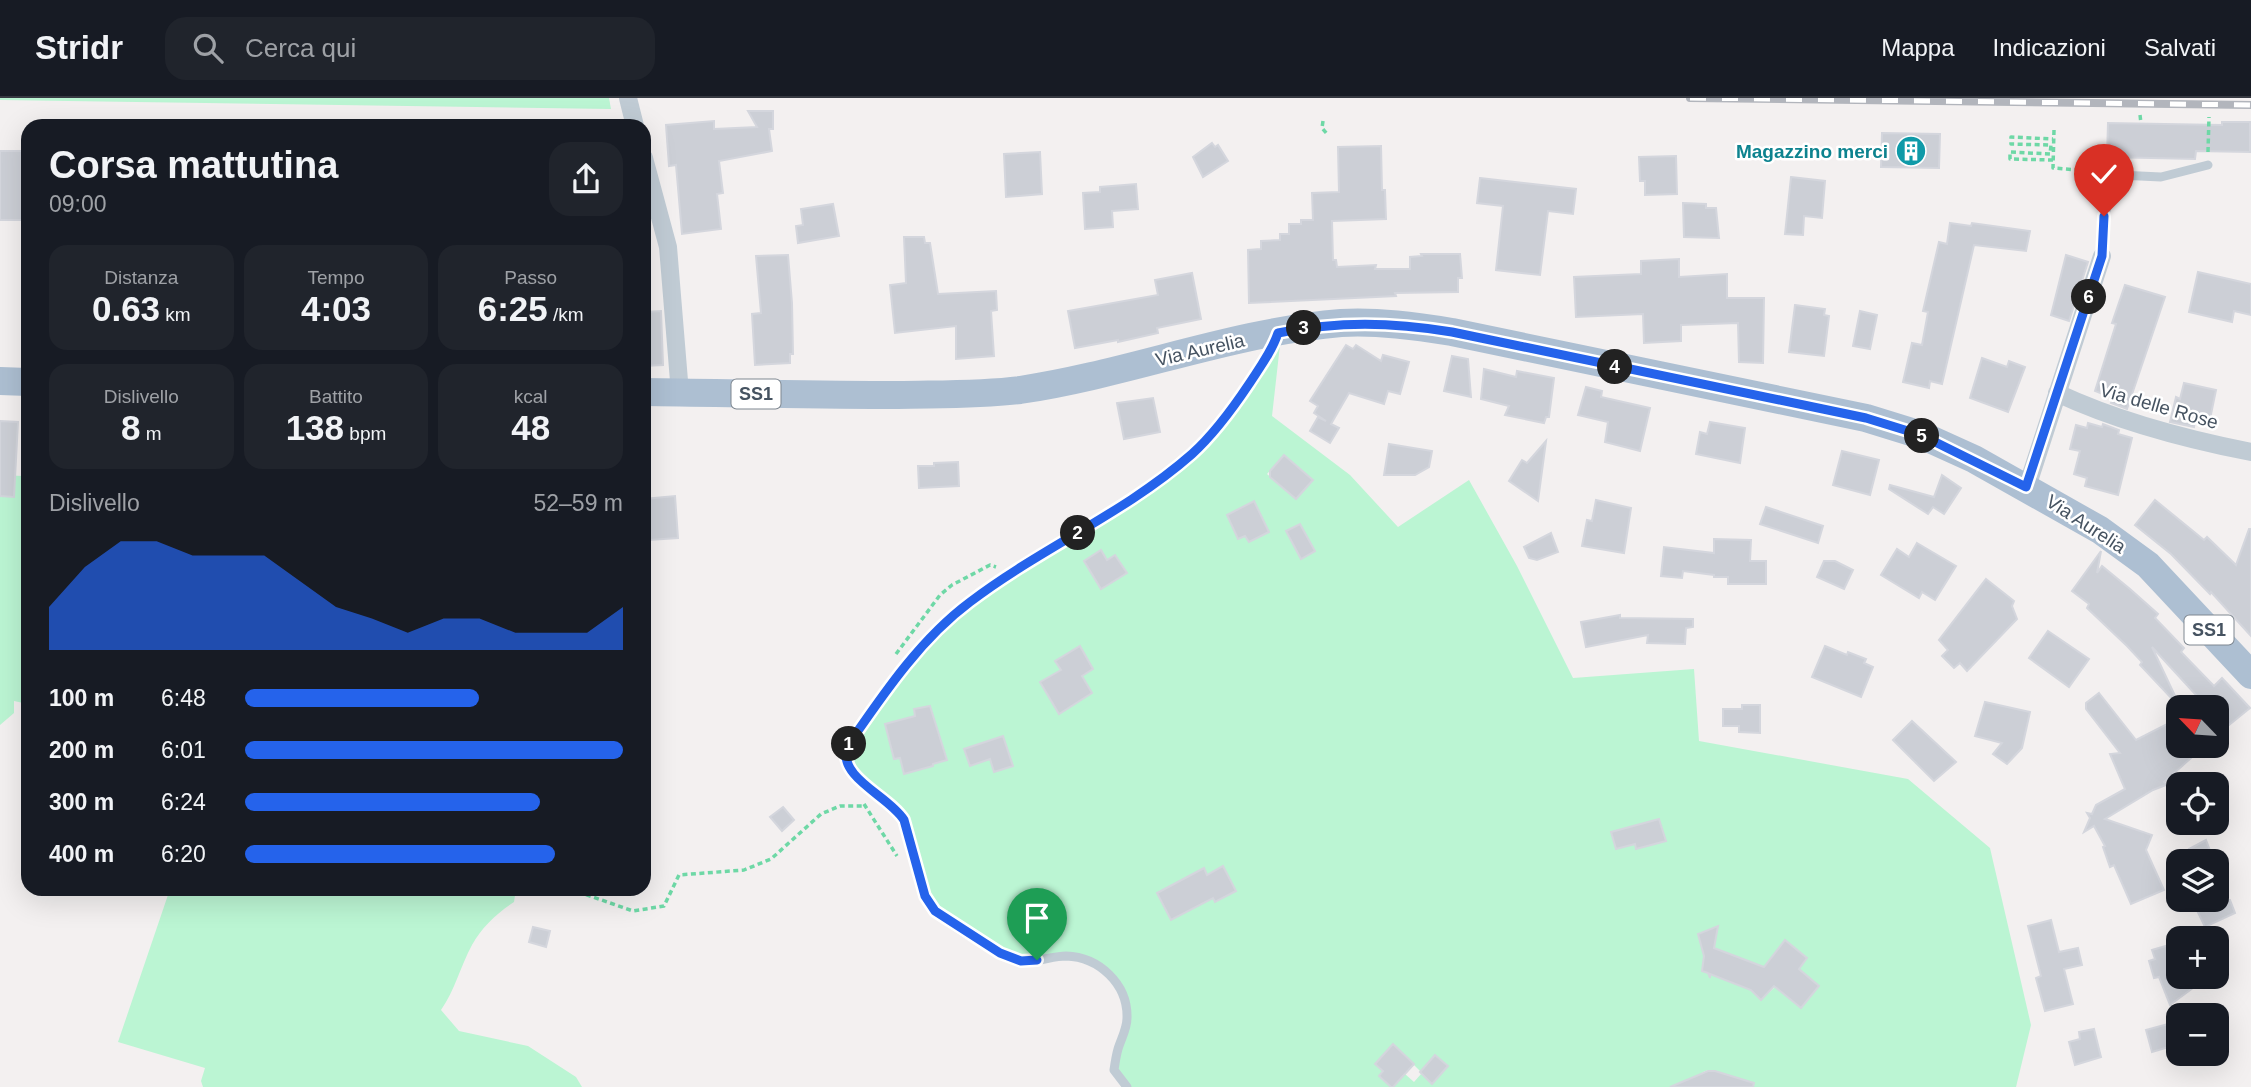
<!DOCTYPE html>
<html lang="it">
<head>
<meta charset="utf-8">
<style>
  body { margin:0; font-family:Helvetica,sans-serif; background:#20242c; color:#f1f3f6; height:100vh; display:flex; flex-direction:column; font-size:26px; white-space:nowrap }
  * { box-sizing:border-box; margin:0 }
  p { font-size:23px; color:#9ea1a6 }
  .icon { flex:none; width:38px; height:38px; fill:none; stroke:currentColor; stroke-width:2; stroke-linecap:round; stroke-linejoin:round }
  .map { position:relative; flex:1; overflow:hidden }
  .panel { position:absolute; left:21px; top:21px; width:630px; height:777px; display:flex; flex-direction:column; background:#171b24; border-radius:21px; box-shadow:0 7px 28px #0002 }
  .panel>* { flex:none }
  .needle { width:46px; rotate:295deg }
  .buttons { position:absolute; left:2166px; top:597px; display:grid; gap:14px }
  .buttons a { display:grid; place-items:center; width:63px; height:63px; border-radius:14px; background:#171b24; box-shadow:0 7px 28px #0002; font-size:35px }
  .pin { position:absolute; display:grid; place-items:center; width:60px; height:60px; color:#fff; margin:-72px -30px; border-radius:50% 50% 50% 0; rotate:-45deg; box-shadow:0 0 7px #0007 }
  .pin .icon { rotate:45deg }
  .km { position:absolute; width:35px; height:35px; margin:-18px; border-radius:50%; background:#222; color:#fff; font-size:19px; line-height:35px; text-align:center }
  .round { display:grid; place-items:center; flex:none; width:74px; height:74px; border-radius:21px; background:#20242c }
  .summary { display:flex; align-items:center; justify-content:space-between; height:119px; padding:0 28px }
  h1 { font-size:38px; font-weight:700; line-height:52px }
  .figures { display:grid; grid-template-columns:repeat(3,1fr); gap:10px; height:119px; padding:7px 28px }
  .figures div { display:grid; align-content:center; border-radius:18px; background:#20242c; text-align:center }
  .figures b { font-size:35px; font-weight:700 }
  .figures small { font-size:19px; font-weight:400 }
  .figures p { font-size:19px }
  .chart { height:196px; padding:14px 28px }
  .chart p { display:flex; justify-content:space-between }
  .chart svg { width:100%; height:126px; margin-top:7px; fill:#2563eb; opacity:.7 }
  ul { padding:0 28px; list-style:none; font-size:23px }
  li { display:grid; grid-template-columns:112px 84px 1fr; align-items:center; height:52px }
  li i { height:18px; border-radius:9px; background:#2563eb }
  header { display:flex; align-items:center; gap:42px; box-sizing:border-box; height:98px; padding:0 35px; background:#171b24; border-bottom:2px solid #363941 }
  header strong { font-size:33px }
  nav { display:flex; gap:38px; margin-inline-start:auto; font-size:24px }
  .search { width:490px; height:63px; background:#20242c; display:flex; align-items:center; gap:18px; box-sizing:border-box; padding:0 24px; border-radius:21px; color:#9ea1a6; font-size:26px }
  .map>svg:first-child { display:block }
</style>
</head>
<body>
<header>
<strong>Stridr</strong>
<div class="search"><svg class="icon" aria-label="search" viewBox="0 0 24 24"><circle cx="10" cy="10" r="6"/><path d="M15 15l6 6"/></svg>Cerca qui</div>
<nav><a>Mappa</a><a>Indicazioni</a><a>Salvati</a></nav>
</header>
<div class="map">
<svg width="2251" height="989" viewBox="0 0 2251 989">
  <rect width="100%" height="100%" fill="#f3f0f0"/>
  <g fill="#bbf5d3" fill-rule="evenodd">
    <polygon points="0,0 609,0 611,11 0,2"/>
    <path d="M1274 247H1280L1272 318 1350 377 1398 429 1469 382 1517 468 1573 580 1694 571 1699 643 1908 681 1990 750 2031 927 2016 989H1733C1718 971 1704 963 1691 989H1393L1405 976 1414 984 1421 976 1432 985 1414 967 1410 971 1397 960 1393 947 1375 966 1383 973 1379 978 1391 989H1131L1114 972 1126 907 1109 875 1081 860 1021 863 946 821 926 800 904 721 850 673 846 650 902 573 959 513 1130 401 1193 355 1227 317ZM1284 357 1313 382 1301 396H1290L1267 376ZM1254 404 1265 436 1249 444 1245 438 1238 441 1227 417ZM1079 548 1093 571 1082 578 1092 595 1059 616 1040 585 1061 572 1056 563ZM930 608 937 631 933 668 905 676 900 660 894 661 915 618 914 611ZM1659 721 1666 743 1637 750 1635 746 1617 751 1611 734ZM1223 769 1236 793 1216 804 1213 800 1171 822 1204 771 1207 777ZM1718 829 1714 850 1754 865 1744 889 1702 873 1704 858 1698 836ZM1785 843 1807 860 1799 871 1819 888 1801 910 1775 889 1761 902 1749 890Z"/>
    <polygon points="28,369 28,606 14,603 14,615 0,627 0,377 23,378"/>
    <path d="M170 791H516L514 804C497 815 482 829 472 847 460 869 455 892 441 912L459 933 528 948 576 979 582 989H203L201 983 205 970 118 944Z"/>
  </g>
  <g fill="#cccfd6" stroke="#d4d6dd" stroke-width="2">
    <polygon points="748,13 773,13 773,31 769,31 772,53 719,63 723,95 717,96 721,131 682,136 676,67 669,68 666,27 714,23 714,31 757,29"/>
    <polygon points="2222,24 2250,24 2250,54 2196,53 2195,61 2107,59 2108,25 2222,27"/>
    <polygon points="1882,35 1940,36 1939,70 1881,69"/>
    <polygon points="1212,45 1215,49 1218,47 1228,63 1203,79 1193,59"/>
    <polygon points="1381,48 1382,92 1385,92 1386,121 1332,123 1333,162 1336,162 1337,169 1376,167 1375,171 1410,171 1410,159 1422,158 1421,156 1460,156 1462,180 1458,180 1458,194 1395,195 1396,198 1249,205 1248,152 1261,151 1261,143 1280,142 1280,136 1289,136 1289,126 1301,126 1301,122 1313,122 1312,95 1339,94 1338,49"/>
    <rect x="0" y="53" width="28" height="69"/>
    <polygon points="1040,54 1042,96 1006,99 1004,56"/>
    <polygon points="1676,58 1677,96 1645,97 1645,83 1640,83 1639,59"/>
    <polygon points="1791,79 1825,83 1822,120 1804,118 1803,137 1785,136"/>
    <polygon points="1480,80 1576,91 1573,116 1548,113 1540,177 1496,172 1503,108 1477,105"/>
    <polygon points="1136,86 1138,111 1112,113 1113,129 1085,131 1083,95 1100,94 1100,89"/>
    <polygon points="1683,105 1706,106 1706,110 1716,110 1719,140 1684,139"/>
    <polygon points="833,106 839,138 798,145 796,128 803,127 801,111"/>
    <polygon points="1950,125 1971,128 1972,125 2030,133 2026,153 1974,147 1942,286 1930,283 1929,290 1903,284 1912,245 1922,247 1928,214 1923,213 1939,144 1947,146"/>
    <polygon points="904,139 924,139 925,145 930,145 938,196 996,193 997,212 991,213 994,258 956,261 956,228 895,235 890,187 906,185"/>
    <polygon points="788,157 792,205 793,256 790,256 790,265 755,267 752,216 761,215 756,158"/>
    <polygon points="2066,157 2088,164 2069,223 2051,217"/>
    <polygon points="1679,161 1679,179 1727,176 1727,200 1764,200 1763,265 1739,264 1738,225 1681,227 1681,243 1644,245 1643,216 1576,219 1574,179 1641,176 1641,163"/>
    <polygon points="2198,174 2251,186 2251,217 2234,213 2232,224 2189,214"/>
    <polygon points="1192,175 1201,221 1157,230 1158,235 1118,244 1118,242 1075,250 1068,213 1158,197 1155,182"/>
    <polygon points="2125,187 2165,199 2127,311 2111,305 2113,300 2095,293 2116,226 2112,225"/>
    <polygon points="1795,207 1825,211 1824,217 1829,218 1824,258 1789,254"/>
    <polygon points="661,213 663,267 644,268 644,214"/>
    <polygon points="1860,213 1877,217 1870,251 1853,248"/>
    <polygon points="1346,247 1353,251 1356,247 1381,263 1383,257 1409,264 1400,296 1388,293 1384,306 1349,295 1331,326 1339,330 1330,345 1310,333 1318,319 1326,323 1314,315 1318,308 1310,303"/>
    <polygon points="1452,258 1468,261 1471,299 1444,293"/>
    <polygon points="1982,260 2007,269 2009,263 2025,269 2008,314 1970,300"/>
    <polygon points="1484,271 1516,279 1517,273 1554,280 1549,319 1546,319 1544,325 1505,317 1509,308 1481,301"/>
    <polygon points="2184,285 2216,292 2209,326 2195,323 2194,329 2170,324 2176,299 2180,301"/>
    <polygon points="1586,289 1602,293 1601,299 1650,310 1640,353 1605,344 1608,324 1578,317"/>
    <polygon points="1153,300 1160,334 1124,341 1117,305"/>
    <polygon points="0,323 18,324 14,399 0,398"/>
    <polygon points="1710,324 1745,330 1740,365 1696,356 1700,334 1707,336"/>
    <polygon points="2088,325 2102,329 2103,326 2119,332 2118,336 2132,340 2118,397 2085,388 2087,380 2074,376 2080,353 2070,351 2076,327 2087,330"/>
    <polygon points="1546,343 1538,403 1509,383 1522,362 1527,365"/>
    <polygon points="1389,346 1432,353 1429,369 1415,377 1384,377"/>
    <polygon points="1842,353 1879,362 1870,397 1833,387"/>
    <polygon points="1284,357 1313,382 1296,401 1270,379 1270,373"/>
    <polygon points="958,364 959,388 919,390 918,368 934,368 934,365"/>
    <polygon points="1942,377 1961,390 1944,416 1933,409 1928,416 1889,391 1890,387 1934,399"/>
    <polygon points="675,398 678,440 649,442 648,437 644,437 644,401"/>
    <polygon points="1596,402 1631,410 1624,455 1582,448 1587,422 1592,423"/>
    <polygon points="2155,402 2204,442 2207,439 2236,467 2249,431 2251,431 2251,538 2211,494 2210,496 2171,456 2135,427"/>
    <polygon points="1254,403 1269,434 1249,444 1245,438 1238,441 1227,417"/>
    <polygon points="1766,409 1823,428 1818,445 1760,426"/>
    <polygon points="1300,426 1315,453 1301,461 1286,433"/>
    <polygon points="1551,435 1558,454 1537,462 1529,460 1524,449"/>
    <polygon points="1714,441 1751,442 1750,463 1766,463 1766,486 1728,486 1728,479 1714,479 1714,477 1683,473 1682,480 1661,478 1664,449 1714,455"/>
    <polygon points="1917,445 1956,468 1935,502 1922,494 1919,500 1881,477 1897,451 1909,459"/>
    <polygon points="1101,452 1107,462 1115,457 1127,475 1101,491 1084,463"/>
    <polygon points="2101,453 2097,475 2102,468 2130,491 2158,516 2155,520 2184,550 2181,554 2214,588 2222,580 2250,610 2229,627 2223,627 2217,621 2217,609 2207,609 2152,549 2176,600 2173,602 2140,567 2142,564 2127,548 2087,510 2089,506 2072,493"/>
    <polygon points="1824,463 1835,463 1853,472 1844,491 1817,479"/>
    <polygon points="1986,481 2014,503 2012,508 2017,521 1967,573 1960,565 1954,570 1942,558 1948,552 1939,542"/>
    <polygon points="1620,517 1620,520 1693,521 1693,529 1686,530 1685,546 1647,545 1648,537 1586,549 1581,524"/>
    <polygon points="2048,533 2089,561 2069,589 2029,560"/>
    <polygon points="1080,548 1093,571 1082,578 1092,595 1059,616 1040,584 1061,572 1055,563"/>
    <polygon points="1825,548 1847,557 1848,554 1866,561 1864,565 1873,569 1861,599 1812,579"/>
    <polygon points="2099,595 2136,642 2173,623 2179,632 2179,648 2186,648 2191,660 2164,684 2166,687 2153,692 2105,721 2152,737 2146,752 2164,792 2131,806 2114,767 2110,769 2103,749 2105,748 2094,728 2084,734 2090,720 2087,715 2092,716 2096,707 2125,691 2110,656 2120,655 2086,611 2086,605"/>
    <polygon points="1985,604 2030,614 2022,650 2007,666 1993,656 2002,645 1975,638"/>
    <polygon points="1742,607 1760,607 1760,635 1739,634 1739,628 1723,628 1723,611 1742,611"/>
    <polygon points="930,608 947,662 933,666 933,668 904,676 900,660 894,661 885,626 915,618 914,611"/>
    <polygon points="1912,623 1956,664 1934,683 1893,642"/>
    <polygon points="1003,638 1013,668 994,674 990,661 970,668 964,651"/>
    <polygon points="783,709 794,722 782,733 770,719"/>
    <polygon points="1659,721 1666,743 1636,751 1635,746 1616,751 1611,734"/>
    <polygon points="2206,742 2214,763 2195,763 2189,751"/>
    <polygon points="1223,768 1236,793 1215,804 1213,800 1171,822 1157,795 1204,770 1207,777"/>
    <polygon points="2192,802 2230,802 2235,815 2205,829"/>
    <polygon points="2051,822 2059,854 2078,850 2082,867 2064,871 2073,906 2045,913 2036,880 2041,878 2028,828"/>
    <polygon points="1718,828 1714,850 1764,869 1785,842 1807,860 1799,871 1819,888 1801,910 1774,888 1761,902 1751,892 1710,876 1710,880 1708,875 1702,873 1704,858 1698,836"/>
    <polygon points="533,829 550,833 546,849 529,844"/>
    <polygon points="2179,844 2179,878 2209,878 2170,907 2159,879 2154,880 2149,863 2155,861 2152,852"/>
    <polygon points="2179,923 2179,946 2152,954 2146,932"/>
    <polygon points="2094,931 2101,959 2075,967 2069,944 2080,941 2079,934"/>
    <polygon points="1393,946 1414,966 1393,989 1391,989 1379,978 1383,973 1375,966"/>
    <polygon points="1435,957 1448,968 1432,986 1420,974"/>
    <polygon points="1708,973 1715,973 1754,985 1753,989 1670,989"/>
  </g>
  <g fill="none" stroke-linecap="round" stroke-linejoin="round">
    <g stroke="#6ed8a6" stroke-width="3.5" stroke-dasharray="5 3.5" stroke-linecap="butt">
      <polyline points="2140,17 2141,25"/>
      <polyline points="1323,23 1322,30 1328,37"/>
      <polyline points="2054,32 2053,70 2104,74"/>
      <polyline points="2208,54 2209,19"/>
      <polyline points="2053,62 2010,61 2010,54 2050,56 2051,47 2011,46 2011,39 2053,41"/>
      <polyline points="1026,467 1143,393 1193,355 1227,317 1265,260"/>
      <polyline points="896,556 940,497 952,487 990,467 996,469"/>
      <polyline points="864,706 897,758"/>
      <polyline points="570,791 633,813 664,808 679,777 744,772 771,761 821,716 840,708 865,708"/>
    </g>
    <g stroke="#c0cbd4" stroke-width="9">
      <polyline points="2102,158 2104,118 2119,77 2161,79 2208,67"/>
      <path d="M1014 474C940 521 896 579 846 650 840 681 889 698 904 722 912 746 919 796 935 813 949 828 998 856 1018 862 1033 866 1051 858 1066 858 1099 859 1128 886 1127 920 1127 931 1121 941 1118 951 1116 958 1115 965 1114 972L1127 989"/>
    </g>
    <g stroke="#c0cbd4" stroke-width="18">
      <polyline points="628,0 635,28"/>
      <polyline points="644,60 668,149 680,295"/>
      <path d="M2057 295C2119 324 2185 341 2251 354"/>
      <polyline points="2027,389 2102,158"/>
    </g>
    <g stroke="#adbfd2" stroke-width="28">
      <polyline points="0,283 28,284"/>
      <path d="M644 294C729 295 813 297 898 297 938 296 980 297 1020 292 1128 276 1232 234 1341 225 1378 223 1415 228 1452 234L1866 320 1921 337 1974 361 2100 432 2148 467 2251 577"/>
    </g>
    <g stroke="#b2b5bc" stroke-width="8">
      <polyline id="rail" points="1690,0 2251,7"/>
    </g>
    <use href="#rail" stroke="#fff" stroke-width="5" stroke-dasharray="16" stroke-linecap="butt"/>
  </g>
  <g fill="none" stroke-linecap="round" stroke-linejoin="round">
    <g stroke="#fff" stroke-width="14">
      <path id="route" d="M1037 862 1021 863 1000 855 935 813 925 798 904 722C889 698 840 681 846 650 882 598 919 542 970 504 1041 450 1125 415 1192 356 1214 336 1233 310 1249 286 1260 269 1272 253 1278 235 1339 223 1391 224 1452 234L1866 320 1921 337 2026 389 2102 158 2104 118"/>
    </g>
    <use href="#route" stroke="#2563eb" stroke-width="9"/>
  </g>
  <defs>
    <g id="building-disc" transform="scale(1.575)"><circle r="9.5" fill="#0f9aa8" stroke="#fff"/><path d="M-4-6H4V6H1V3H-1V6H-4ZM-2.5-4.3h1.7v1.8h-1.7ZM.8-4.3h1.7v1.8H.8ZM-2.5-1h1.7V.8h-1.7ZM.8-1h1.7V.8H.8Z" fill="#fff"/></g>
  </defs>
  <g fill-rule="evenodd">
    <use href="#building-disc" x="1911" y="53"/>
  </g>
  <g text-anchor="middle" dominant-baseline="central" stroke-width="5" stroke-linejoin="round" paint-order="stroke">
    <g fill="#fff" stroke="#7e8790" stroke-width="2">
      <rect x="731.5" y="281.5" width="49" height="29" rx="5"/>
      <rect x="2184.5" y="517.5" width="49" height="29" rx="5"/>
    </g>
    <g font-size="18" font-weight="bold" fill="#465361">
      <text x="756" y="296">SS1</text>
      <text x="2209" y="532">SS1</text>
    </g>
    <g font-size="19" font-weight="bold" fill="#0d838f" stroke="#fff" text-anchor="end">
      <text x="1888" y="53">Magazzino merci</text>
    </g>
    <g font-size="19" fill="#465361" stroke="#fff">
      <text transform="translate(1200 252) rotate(-13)">Via Aurelia</text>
      <text transform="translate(2159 308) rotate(16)">Via delle Rose</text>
      <text transform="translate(2086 426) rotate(33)">Via Aurelia</text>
    </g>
  </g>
</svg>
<div class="buttons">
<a><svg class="needle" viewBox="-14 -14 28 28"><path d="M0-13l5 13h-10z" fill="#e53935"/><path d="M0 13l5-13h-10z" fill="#9ea1a6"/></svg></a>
<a><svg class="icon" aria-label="locate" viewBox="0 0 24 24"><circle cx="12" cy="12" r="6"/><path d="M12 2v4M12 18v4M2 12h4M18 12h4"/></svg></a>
<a><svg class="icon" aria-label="layers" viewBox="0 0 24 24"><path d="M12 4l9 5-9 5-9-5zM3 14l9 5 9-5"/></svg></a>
<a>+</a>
<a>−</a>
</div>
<div class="pin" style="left:1037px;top:862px;background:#1e9e55"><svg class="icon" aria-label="arrive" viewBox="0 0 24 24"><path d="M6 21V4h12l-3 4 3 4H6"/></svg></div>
<div class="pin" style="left:2104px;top:118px;background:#d93025"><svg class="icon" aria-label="check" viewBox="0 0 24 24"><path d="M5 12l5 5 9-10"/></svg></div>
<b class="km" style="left:849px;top:646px">1</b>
<b class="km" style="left:1078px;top:435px">2</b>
<b class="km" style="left:1304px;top:230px">3</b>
<b class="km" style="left:1615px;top:269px">4</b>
<b class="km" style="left:1922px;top:338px">5</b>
<b class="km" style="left:2089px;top:199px">6</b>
<section class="panel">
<div class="summary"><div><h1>Corsa mattutina</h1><p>09:00</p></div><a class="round"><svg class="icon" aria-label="share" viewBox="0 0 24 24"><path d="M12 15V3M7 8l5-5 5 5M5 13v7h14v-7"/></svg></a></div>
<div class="figures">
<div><p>Distanza</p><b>0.63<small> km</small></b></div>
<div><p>Tempo</p><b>4:03</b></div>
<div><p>Passo</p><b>6:25<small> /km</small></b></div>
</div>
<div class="figures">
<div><p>Dislivello</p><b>8<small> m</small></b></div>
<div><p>Battito</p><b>138<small> bpm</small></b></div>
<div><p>kcal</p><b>48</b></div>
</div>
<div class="chart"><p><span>Dislivello</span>52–59 m</p>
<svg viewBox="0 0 160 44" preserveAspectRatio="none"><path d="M0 44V29L10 15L20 6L30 6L40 11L50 11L60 11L70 20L80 29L90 33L100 38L110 33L120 33L130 38L140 38L150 38L160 29V44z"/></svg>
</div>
<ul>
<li><b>100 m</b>6:48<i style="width:62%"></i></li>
<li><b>200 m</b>6:01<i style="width:100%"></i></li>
<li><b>300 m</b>6:24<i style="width:78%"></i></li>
<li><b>400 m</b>6:20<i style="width:82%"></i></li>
</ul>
</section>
</div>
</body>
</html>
